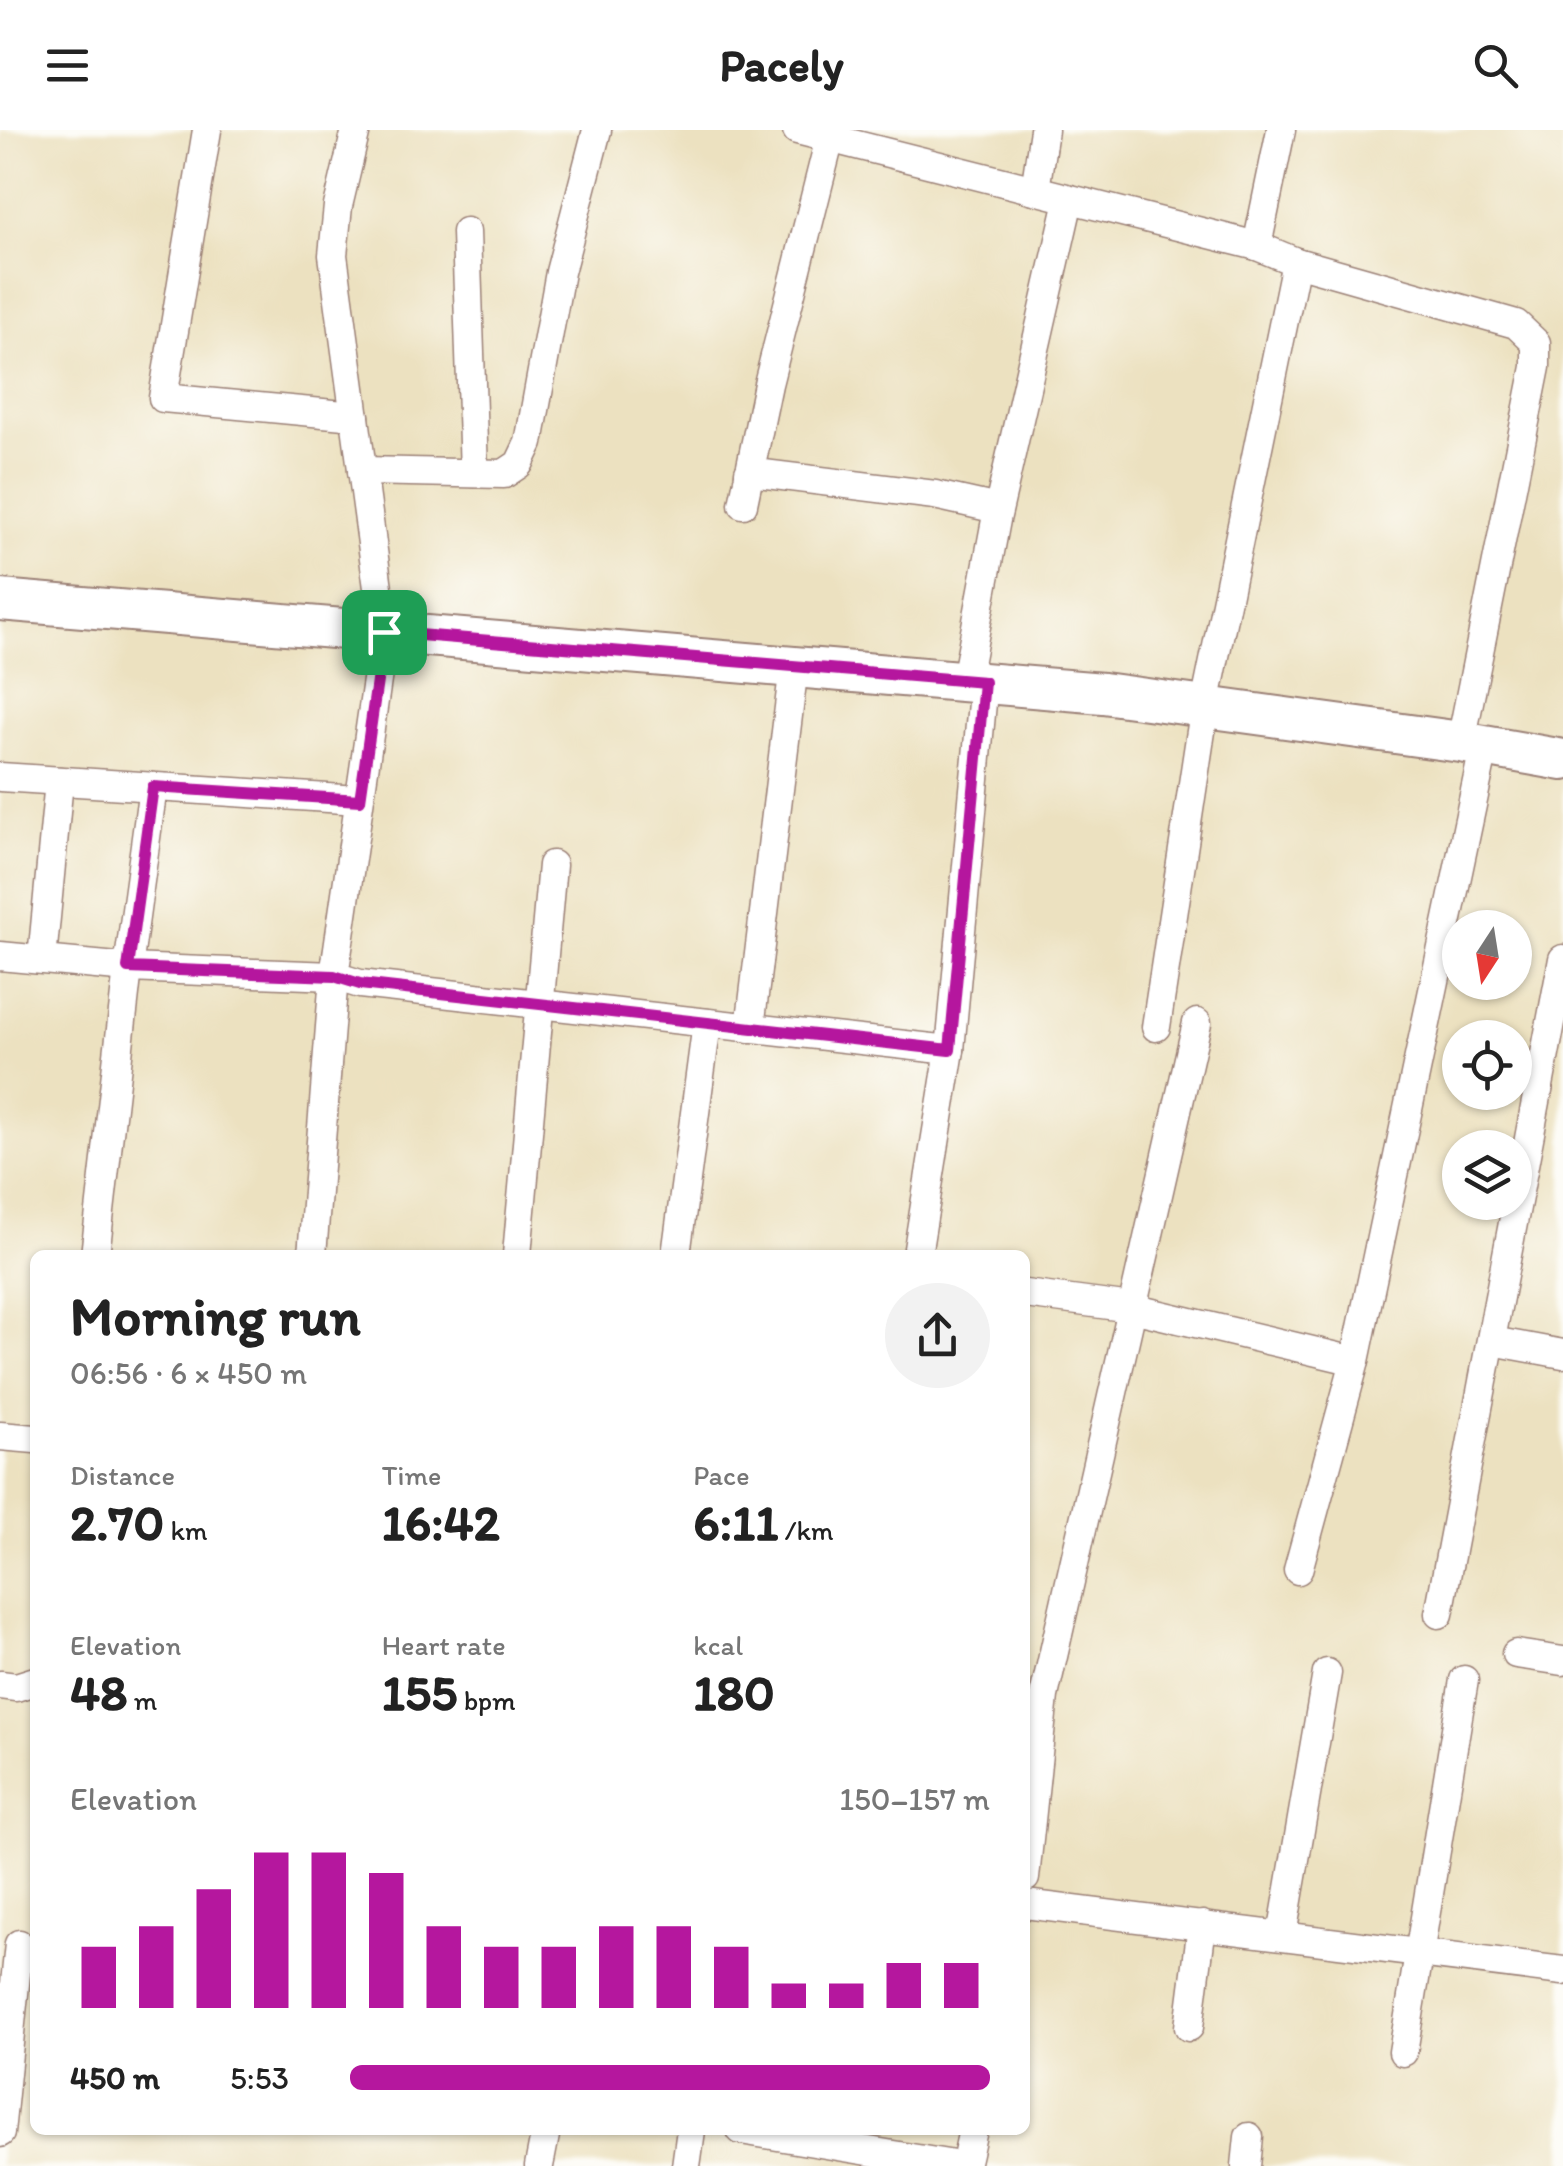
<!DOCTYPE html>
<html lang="en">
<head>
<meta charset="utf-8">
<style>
  body { margin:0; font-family:Itim,sans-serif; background:#f2f2f2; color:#222; height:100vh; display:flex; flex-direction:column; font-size:38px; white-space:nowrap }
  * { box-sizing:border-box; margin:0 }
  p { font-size:32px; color:#767676 }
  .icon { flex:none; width:55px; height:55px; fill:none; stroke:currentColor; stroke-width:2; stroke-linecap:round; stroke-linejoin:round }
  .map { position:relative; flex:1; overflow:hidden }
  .panel { position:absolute; left:30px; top:1120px; width:1000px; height:885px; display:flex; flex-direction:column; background:#fff; border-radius:15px; box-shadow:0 2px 8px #0004 }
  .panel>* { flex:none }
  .needle { width:65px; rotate:192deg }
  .buttons { position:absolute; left:1442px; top:780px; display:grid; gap:20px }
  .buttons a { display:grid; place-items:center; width:90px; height:90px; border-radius:50%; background:#fff; box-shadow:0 2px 8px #0004; font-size:50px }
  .pin { position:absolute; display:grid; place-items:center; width:85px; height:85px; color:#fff; margin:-42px; border-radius:20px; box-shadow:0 5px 15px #0006 }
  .round { display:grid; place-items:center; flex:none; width:105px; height:105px; border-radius:52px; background:#f2f2f2 }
  .summary { display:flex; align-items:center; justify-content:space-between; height:170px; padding:0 40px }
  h1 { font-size:55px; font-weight:700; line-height:75px }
  .stats { display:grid; grid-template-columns:repeat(3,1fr); gap:15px; height:170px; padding:10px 40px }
  .stats div { display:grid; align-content:center }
  .stats b { font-size:50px; font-weight:700 }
  .stats small { font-size:28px; font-weight:400 }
  .stats p { font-size:28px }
  .chart { height:280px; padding:20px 40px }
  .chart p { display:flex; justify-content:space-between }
  .chart svg { width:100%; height:180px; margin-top:10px; stroke:#b5179e; stroke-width:6 }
  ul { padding:0 40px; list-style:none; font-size:32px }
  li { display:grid; grid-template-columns:160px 120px 1fr; align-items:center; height:75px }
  li i { height:25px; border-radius:12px; background:#b5179e }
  header { display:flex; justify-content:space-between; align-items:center; height:130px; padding:0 40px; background:#fff; font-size:45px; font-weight:700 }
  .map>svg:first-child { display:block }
</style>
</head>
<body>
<header><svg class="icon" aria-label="menu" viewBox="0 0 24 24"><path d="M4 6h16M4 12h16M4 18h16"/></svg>Pacely<svg class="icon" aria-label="search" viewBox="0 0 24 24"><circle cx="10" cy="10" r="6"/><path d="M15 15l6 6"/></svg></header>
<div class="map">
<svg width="1563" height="2036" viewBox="0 0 1563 2036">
  <rect width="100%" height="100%" fill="#fdfcf7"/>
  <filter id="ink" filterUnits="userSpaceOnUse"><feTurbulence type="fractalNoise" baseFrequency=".01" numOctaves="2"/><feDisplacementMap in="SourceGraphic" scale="20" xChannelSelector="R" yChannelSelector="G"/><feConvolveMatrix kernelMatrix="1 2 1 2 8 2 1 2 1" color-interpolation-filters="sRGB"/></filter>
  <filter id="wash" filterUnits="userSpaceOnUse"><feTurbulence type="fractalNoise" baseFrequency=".0048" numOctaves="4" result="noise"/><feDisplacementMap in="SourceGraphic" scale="40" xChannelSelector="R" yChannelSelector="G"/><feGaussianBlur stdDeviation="2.25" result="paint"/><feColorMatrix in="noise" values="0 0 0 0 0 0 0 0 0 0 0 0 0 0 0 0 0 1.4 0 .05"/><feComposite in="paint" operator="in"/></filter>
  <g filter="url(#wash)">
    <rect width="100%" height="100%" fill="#ece1c0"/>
  </g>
  <g filter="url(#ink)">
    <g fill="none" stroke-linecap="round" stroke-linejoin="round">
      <g stroke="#9b8076" stroke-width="31">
        <g id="street">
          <polyline points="207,0 163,268 355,286"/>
          <polyline points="797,0 1257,116 1296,132 1516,194 1536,213 1536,237 1461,612"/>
          <polyline points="1035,60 1044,0"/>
          <polyline points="466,102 474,343"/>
          <polyline points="1257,116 1281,0"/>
          <polyline points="362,341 504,344 519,334 529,313 560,142 597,0"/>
          <polyline points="749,342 935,365 998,379"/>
          <polyline points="743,374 768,254 832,0"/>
          <polyline points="966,550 996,390 1069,70"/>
          <polyline points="0,647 359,670"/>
          <polyline points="0,826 128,838 334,846 360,854 950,920"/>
          <polyline points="42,829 59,651"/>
          <polyline points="1156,897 1205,575 1296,132"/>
          <polyline points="750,898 794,536"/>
          <polyline points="95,1125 128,838 153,657"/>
          <polyline points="312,1125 334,846 384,502 333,125 338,76 356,0"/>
          <polyline points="517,1125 552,735"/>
          <polyline points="676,1125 707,893"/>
          <polyline points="917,1125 950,920 984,551"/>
          <polyline points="1025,1164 1132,1178 1355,1231"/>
          <polyline points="1492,1211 1563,1224"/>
          <polyline points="0,1306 35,1309"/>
          <polyline points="1298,1440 1355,1231 1484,618"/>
          <polyline points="1439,1484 1563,829"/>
          <polyline points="1516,1524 1563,1531"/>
          <polyline points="0,1555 16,1557 35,1551"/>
          <polyline points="1025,1748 1044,1566 1197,893"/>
          <polyline points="1025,1774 1563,1841"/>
          <polyline points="1282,1805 1327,1543"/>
          <polyline points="1189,1897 1202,1795"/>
          <polyline points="1403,1922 1464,1550"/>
          <polyline points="741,2000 960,2036"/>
          <polyline points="0,2003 19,1814"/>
          <polyline points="539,2036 546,2000"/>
          <polyline points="686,2036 691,2000"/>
          <polyline points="965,2036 973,2000"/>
          <polyline points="1246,2036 1249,2007"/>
        </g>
      </g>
      <g stroke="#9b8076" stroke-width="44">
        <polyline id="secondary" points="0,470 1103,563 1461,612 1563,630"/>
      </g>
      <use href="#street" stroke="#fff" stroke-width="28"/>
      <use href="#secondary" stroke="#fff" stroke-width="40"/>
    </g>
  </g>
  <g fill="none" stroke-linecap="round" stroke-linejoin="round" filter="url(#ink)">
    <g stroke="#fff" stroke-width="20">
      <polygon id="route" points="384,502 984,552 950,920 360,854 334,846 128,838 153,657 360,670"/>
    </g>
    <use href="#route" stroke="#b5179e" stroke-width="12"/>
  </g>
</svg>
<div class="buttons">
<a><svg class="needle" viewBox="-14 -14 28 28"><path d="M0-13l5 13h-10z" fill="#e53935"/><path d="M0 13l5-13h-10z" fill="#767676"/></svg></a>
<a><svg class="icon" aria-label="locate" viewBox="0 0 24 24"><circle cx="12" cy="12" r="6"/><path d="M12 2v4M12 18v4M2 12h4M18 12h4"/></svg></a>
<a><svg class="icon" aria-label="layers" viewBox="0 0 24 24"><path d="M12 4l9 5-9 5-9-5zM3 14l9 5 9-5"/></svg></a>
</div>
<div class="pin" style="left:384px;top:502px;background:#1e9e55"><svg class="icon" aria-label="arrive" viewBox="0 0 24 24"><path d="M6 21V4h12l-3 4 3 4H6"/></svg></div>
<section class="panel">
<div class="summary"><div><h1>Morning run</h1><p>06:56 · 6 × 450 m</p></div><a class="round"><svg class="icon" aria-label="share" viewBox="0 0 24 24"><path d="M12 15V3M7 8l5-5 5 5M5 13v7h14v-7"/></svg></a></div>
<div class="stats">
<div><p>Distance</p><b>2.70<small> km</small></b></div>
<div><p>Time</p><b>16:42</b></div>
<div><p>Pace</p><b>6:11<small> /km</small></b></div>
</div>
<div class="stats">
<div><p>Elevation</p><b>48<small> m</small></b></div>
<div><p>Heart rate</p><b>155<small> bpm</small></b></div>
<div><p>kcal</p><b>180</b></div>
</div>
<div class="chart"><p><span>Elevation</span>150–157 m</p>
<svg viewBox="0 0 160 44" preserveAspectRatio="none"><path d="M5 44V29M15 44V24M25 44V15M35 44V6M45 44V6M55 44V11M65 44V24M75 44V29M85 44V29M95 44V24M105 44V24M115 44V29M125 44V38M135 44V38M145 44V33M155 44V33"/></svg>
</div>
<ul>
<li><b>450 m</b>5:53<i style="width:100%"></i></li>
</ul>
</section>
</div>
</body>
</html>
